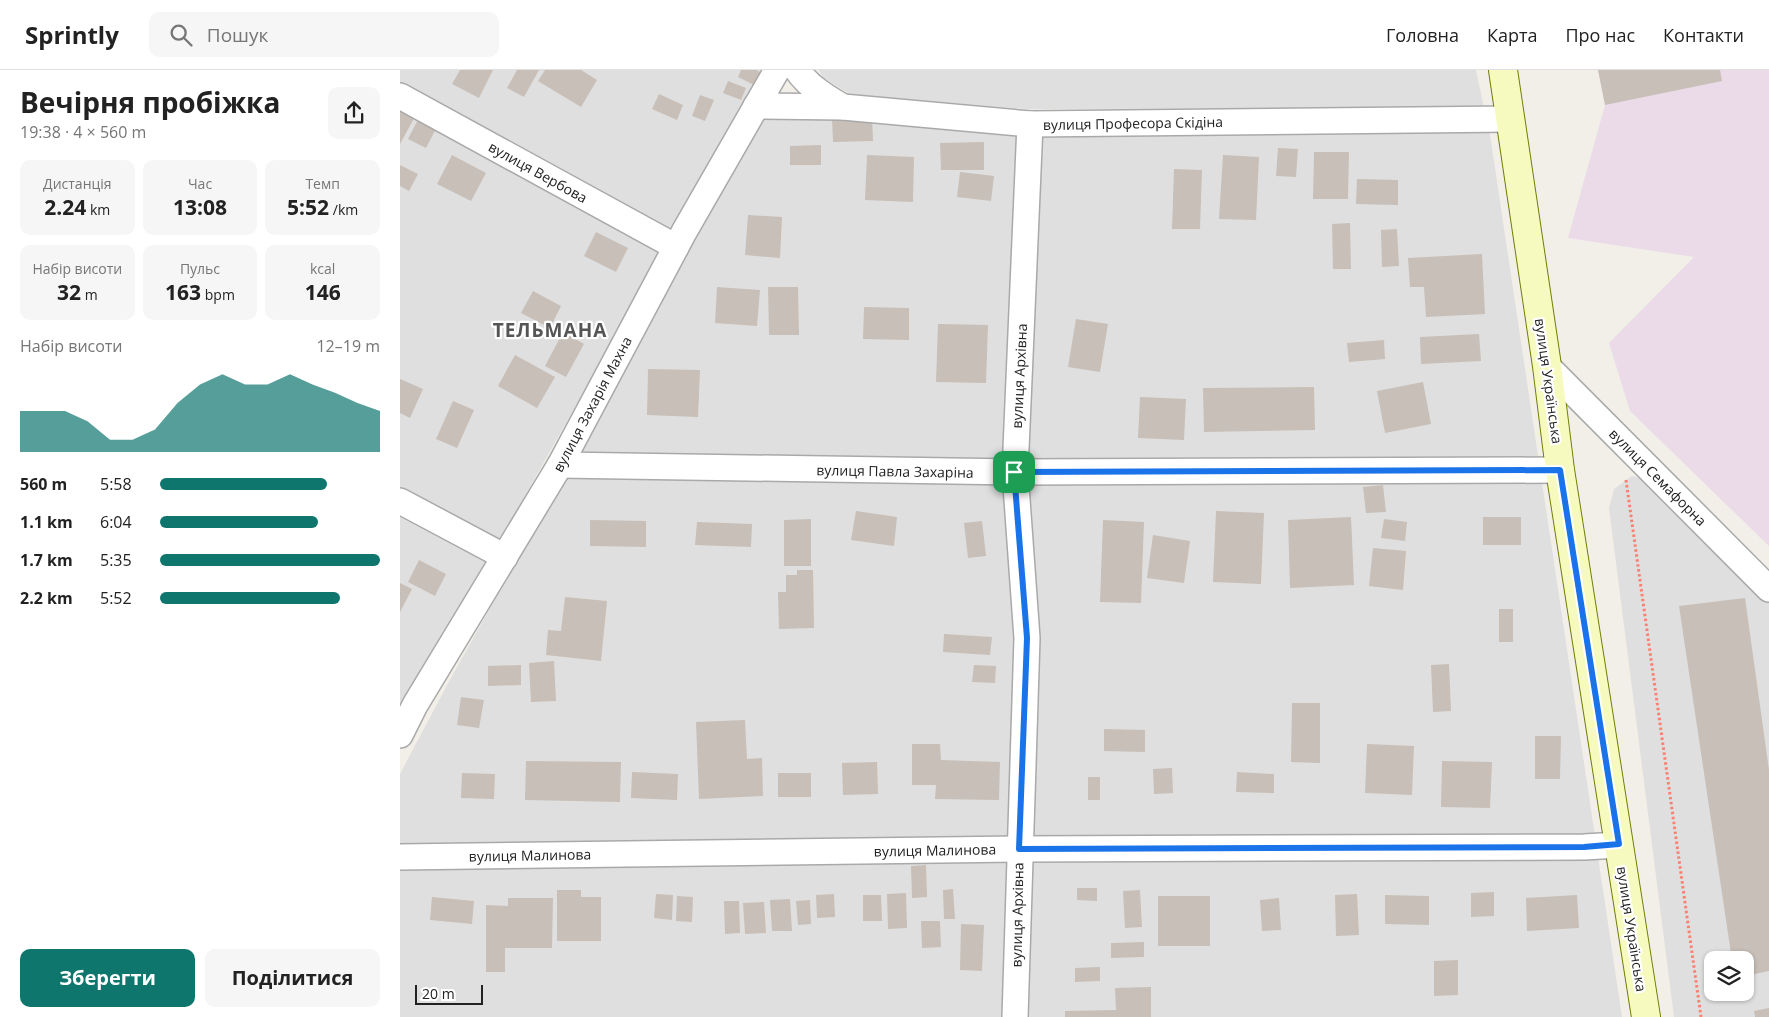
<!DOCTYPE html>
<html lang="uk">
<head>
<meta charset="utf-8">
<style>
  body { margin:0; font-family:"Open Sans",sans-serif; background:#f6f6f6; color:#222; height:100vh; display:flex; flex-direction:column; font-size:19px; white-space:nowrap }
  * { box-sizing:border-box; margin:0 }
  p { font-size:16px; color:#767676 }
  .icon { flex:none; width:28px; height:28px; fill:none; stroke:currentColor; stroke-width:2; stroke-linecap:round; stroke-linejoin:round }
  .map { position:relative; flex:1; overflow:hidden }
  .drawer { display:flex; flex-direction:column; background:#fff; width:400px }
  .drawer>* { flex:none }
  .fabs { position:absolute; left:1304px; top:881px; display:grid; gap:10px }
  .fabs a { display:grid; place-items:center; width:50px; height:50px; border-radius:10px; background:#fff; box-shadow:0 1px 4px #0004; font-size:25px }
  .scale { position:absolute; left:15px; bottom:12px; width:68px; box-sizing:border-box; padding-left:5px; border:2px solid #222; border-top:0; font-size:14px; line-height:18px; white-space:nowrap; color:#222; -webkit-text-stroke:4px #fff; paint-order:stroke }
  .pin { position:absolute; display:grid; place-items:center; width:42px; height:42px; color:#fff; margin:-21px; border-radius:10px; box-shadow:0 2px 8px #0006 }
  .round { display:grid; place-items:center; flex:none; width:52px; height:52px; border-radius:10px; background:#f6f6f6 }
  .head { display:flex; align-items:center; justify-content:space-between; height:85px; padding:0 20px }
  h1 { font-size:28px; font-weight:700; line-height:38px }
  .metrics { display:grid; grid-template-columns:repeat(3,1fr); gap:8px; height:85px; padding:5px 20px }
  .metrics div { display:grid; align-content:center; border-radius:10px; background:#f6f6f6; text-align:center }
  .metrics b { font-size:21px; font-weight:700 }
  .metrics small { font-size:14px; font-weight:400 }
  .metrics p { font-size:14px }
  .chart { height:140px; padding:10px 20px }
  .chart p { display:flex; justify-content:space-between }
  .chart svg { width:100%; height:90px; margin-top:5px; fill:#0f766e; opacity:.7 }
  .cta { display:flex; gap:10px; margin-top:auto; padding:10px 20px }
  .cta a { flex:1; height:58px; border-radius:10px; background:#0f766e; color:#fff; font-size:20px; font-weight:700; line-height:58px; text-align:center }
  .cta a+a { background:#f6f6f6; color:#222 }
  ul { padding:0 20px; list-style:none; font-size:16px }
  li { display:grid; grid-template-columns:80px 60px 1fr; align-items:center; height:38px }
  li i { height:12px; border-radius:6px; background:#0f766e }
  header { display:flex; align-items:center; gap:30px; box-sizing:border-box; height:70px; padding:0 25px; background:#fff; border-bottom:1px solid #e0e0e0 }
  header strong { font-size:24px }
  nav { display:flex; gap:28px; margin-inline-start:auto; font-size:18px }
  .search { width:350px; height:45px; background:#f6f6f6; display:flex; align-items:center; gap:12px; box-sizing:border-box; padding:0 18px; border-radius:10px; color:#767676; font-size:19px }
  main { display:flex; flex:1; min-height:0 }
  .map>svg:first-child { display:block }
</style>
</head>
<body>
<header>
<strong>Sprintly</strong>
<div class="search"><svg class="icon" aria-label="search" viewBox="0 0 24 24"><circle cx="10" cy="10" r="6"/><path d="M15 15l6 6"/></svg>Пошук</div>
<nav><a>Головна</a><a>Карта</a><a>Про нас</a><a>Контакти</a></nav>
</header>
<main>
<section class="drawer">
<div class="head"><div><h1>Вечірня пробіжка</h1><p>19:38 · 4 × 560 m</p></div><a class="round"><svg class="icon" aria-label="share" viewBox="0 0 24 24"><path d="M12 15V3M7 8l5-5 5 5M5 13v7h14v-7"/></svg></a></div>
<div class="metrics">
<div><p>Дистанція</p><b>2.24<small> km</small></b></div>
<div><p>Час</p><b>13:08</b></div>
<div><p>Темп</p><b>5:52<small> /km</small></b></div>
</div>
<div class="metrics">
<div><p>Набір висоти</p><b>32<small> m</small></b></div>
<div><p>Пульс</p><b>163<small> bpm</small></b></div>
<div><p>kcal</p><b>146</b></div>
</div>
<div class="chart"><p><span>Набір висоти</span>12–19 m</p>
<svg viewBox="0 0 160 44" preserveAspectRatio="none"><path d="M0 44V24L10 24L20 24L30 29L40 38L50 38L60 33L70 20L80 11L90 6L100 11L110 11L120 6L130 11L140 15L150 20L160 24V44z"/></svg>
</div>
<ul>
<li><b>560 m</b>5:58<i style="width:76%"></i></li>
<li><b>1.1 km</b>6:04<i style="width:72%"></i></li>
<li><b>1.7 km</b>5:35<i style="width:100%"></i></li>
<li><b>2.2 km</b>5:52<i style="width:82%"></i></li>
</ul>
<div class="cta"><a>Зберегти</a><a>Поділитися</a></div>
</section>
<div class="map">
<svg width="1369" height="947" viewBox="0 0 1369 947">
  <rect width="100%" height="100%" fill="#f2efe9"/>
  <g fill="#e0dfdf" fill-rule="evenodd">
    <polygon points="0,0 367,0 274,161 0,648"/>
    <polygon points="419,0 1076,0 1084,38 624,39 450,24 423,8"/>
    <polygon points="364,45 647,66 1089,58 1222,947 0,947 0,704 46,617"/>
    <path d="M1232 406 1252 410 1369 528V947H1274L1209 438 1214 419ZM1312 890H1345V922H1312Z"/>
  </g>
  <polygon fill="#ebdbe8" points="1198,0 1369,0 1369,476 1230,341 1209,273 1294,187 1168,168 1205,35"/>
  <g fill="#c7bfb8">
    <polygon points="60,0 93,0 79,28 52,14"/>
    <polygon points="117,0 139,0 124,27 107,18"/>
    <polygon points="145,0 181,0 197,10 181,37 138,11"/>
    <polygon points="341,0 356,0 364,4 358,17 338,7"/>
    <polygon points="1198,0 1320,0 1322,11 1205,35"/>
    <polygon points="328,11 346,18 341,30 323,23"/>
    <polygon points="259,24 283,35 277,50 252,39"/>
    <polygon points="300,25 314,30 305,51 292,46"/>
    <polygon points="0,33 17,43 0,74"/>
    <polygon points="22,42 40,51 26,78 8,69"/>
    <polygon points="472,46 473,71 433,72 432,48"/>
    <polygon points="584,72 584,100 541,100 540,73"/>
    <polygon points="421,75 421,95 390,95 390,76"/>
    <polygon points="878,78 898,79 896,107 876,106"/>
    <polygon points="914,82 949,82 948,129 913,129"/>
    <polygon points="52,85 86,103 71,131 37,114"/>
    <polygon points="467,85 514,87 513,132 465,130"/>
    <polygon points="823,85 859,87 856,150 819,149"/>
    <polygon points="0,95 18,104 9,121 0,116"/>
    <polygon points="774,99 802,100 800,159 772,159"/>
    <polygon points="560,102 594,106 591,131 557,127"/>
    <polygon points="957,109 998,110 998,135 956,134"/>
    <polygon points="348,145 382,147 380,188 345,185"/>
    <polygon points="950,153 951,199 933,199 932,154"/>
    <polygon points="997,159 999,196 982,197 981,160"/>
    <polygon points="196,162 228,178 216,202 184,186"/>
    <polygon points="1082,184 1085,244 1026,247 1024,217 1010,217 1008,188"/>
    <polygon points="317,217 360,220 357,256 315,253"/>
    <polygon points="368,217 398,217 399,265 369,265"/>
    <polygon points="133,221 161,236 150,258 121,243"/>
    <polygon points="464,237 509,238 509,270 463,269"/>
    <polygon points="676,249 708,254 700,302 668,297"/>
    <polygon points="538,254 588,255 586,313 536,312"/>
    <polygon points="163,262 184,274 166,307 145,296"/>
    <polygon points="1079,264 1081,291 1021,294 1020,267"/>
    <polygon points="984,270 985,289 949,292 947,273"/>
    <polygon points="115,285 155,307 137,338 98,316"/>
    <polygon points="248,299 300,300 298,347 247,345"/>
    <polygon points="0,309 23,319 10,348 0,343"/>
    <polygon points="1023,312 1031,354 985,363 977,321"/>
    <polygon points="914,317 915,360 804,362 803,318"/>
    <polygon points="740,327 786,329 784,370 738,368"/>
    <polygon points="53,331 74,340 57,378 36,369"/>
    <polygon points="983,415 986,442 966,443 963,417"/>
    <polygon points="456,441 497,447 494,476 451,470"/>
    <polygon points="816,441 864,443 861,514 813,512"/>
    <polygon points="951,447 954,515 890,518 888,450"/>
    <rect x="1083" y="447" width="38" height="28"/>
    <polygon points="411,449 411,496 384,496 384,450"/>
    <polygon points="984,449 1007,452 1005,471 981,468"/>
    <polygon points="190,450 246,451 246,477 190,476"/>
    <polygon points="703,450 744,452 741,533 700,532"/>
    <polygon points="582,451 586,486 568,488 564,453"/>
    <polygon points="297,452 352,454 351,477 295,475"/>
    <polygon points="753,465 790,471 784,513 747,508"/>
    <polygon points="973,478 1006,481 1003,520 969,516"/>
    <polygon points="19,490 46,504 35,526 8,512"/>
    <polygon points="397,500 413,500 414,558 379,559 378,522 386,522 386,505 397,505"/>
    <polygon points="0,513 12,519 0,542"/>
    <polygon points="165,527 207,531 201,591 146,585 148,560 161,561"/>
    <polygon points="1345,528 1369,700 1369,901 1345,906 1345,890 1332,890 1279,536"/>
    <rect x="1099" y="539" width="14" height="33"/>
    <polygon points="544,564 592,567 590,585 543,582"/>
    <polygon points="154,591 156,631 131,632 129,593"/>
    <polygon points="1049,594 1051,641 1033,642 1031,595"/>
    <polygon points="121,595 121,615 88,616 88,596"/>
    <polygon points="574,595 596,596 595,613 572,612"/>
    <polygon points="61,627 84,630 79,658 57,655"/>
    <polygon points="892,633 920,633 920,693 891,692"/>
    <polygon points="345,650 347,689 362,688 363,726 299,729 296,652"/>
    <polygon points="704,659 745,660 745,682 704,681"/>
    <polygon points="1135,666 1161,666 1160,709 1135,709"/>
    <polygon points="512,674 540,674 541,690 600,692 599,730 535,729 536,715 512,715"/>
    <polygon points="967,674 1014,676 1012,725 965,723"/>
    <polygon points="126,691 221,692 220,732 125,730"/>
    <polygon points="1042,691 1092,692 1090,738 1041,737"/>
    <polygon points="477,692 478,724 443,725 442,693"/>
    <polygon points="772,698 773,723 754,724 753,699"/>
    <polygon points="232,702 278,704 277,730 231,728"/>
    <polygon points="837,702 874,704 874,723 836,722"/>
    <polygon points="62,703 95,704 94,729 61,728"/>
    <rect x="378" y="703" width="33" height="24"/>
    <rect x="688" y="707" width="12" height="23"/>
    <polygon points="526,795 527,827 512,828 511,796"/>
    <polygon points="677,818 697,818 697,831 677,830"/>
    <polygon points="553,819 555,849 544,849 543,820"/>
    <polygon points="157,820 181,820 181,827 201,827 201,871 157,871"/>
    <polygon points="740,820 742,857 725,858 723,821"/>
    <polygon points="1094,822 1094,846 1071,847 1071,823"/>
    <polygon points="506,823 507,858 488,859 487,824"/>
    <polygon points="256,824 273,825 272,850 254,848"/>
    <polygon points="434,824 435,847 417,848 416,825"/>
    <polygon points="957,824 959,865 936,866 935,825"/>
    <polygon points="463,825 481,825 482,851 463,851"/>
    <polygon points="985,825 1029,826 1029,855 985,854"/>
    <polygon points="1177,825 1179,858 1127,861 1126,828"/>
    <polygon points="277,826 293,827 292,852 276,851"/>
    <rect x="758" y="826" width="52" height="50"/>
    <polygon points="32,827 74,831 72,854 30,850"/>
    <polygon points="108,828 153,828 152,878 105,878 105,902 86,902 86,835 108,836"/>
    <polygon points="879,828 881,860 862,861 860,830"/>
    <polygon points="390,829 392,861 372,861 370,830"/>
    <polygon points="410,830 411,854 398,855 396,831"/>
    <polygon points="324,831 339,831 340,863 325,864"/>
    <polygon points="364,832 366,863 345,864 343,833"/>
    <polygon points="521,851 540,851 541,877 522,878"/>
    <polygon points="561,854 584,855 582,901 560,900"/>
    <polygon points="744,872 744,887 711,888 711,873"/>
    <polygon points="1058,890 1058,925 1034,926 1034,891"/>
    <polygon points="700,897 700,911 675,912 675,898"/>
    <polygon points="751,917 751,947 665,947 665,941 716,940 715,918"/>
    <polygon points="1369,938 1369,947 1355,947 1354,941"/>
  </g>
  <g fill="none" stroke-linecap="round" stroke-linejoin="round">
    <g stroke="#a9a9a9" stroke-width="28">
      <g id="street">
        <path d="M397 0C409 17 426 27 443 37"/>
        <polyline points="0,26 276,177"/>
        <polyline points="356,36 443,37 630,54 1111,49"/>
        <polyline points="1147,296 1369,519"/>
        <polyline points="160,395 615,402 1160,400"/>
        <polyline points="0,431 105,487"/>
        <polyline points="0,665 15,635 160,395 284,162 377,0"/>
        <polyline points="0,787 619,779 1184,777 1219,775"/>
        <polyline points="615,947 627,568 615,402 630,54"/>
      </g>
    </g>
    <g stroke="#707d05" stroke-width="30">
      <polyline id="secondary" points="1103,0 1147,296 1160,400 1246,947"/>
    </g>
    <polyline stroke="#fa8072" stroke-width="3" stroke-dasharray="2.5 2.5" stroke-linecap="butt" points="1226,410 1301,947"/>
    <use href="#street" stroke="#fff" stroke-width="25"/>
    <use href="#secondary" stroke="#f7fabf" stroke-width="28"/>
  </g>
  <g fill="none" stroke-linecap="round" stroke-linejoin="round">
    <g stroke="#fff" stroke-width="10">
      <polygon id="route" points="1160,400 1219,774 1184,777 619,779 627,568 614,402"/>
    </g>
    <use href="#route" stroke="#1a73e8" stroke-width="6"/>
  </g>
  <g text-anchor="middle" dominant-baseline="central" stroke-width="4.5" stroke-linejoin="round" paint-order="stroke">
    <g font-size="14" fill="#222" stroke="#fff">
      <text transform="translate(733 53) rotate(-1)">вулиця Професора Скідіна</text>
      <text transform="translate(138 102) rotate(29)">вулиця Вербова</text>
      <text transform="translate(619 306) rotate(-87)">вулиця Архівна</text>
      <text transform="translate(1149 311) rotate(82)">вулиця Українська</text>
      <text transform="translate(192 334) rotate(-62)">вулиця Захарія Махна</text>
      <text transform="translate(495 401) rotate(1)">вулиця Павла Захаріна</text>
      <text transform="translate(1258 407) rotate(45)">вулиця Семафорна</text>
      <text transform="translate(535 780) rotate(-1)">вулиця Малинова</text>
      <text transform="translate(130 785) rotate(-1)">вулиця Малинова</text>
      <text transform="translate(617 845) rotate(-89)">вулиця Архівна</text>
      <text transform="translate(1232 859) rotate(81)">вулиця Українська</text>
    </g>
    <g font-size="19" font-weight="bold" letter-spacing="1" fill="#555" stroke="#fff">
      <text x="150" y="260">ТЕЛЬМАНА</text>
    </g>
  </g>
</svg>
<div class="fabs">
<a><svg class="icon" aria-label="layers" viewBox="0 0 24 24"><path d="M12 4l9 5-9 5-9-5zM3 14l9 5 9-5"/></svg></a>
</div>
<div class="scale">20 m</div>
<div class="pin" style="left:614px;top:402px;background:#1e9e55"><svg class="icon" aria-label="arrive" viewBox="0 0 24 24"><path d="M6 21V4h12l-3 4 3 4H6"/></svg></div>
</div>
</main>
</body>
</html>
